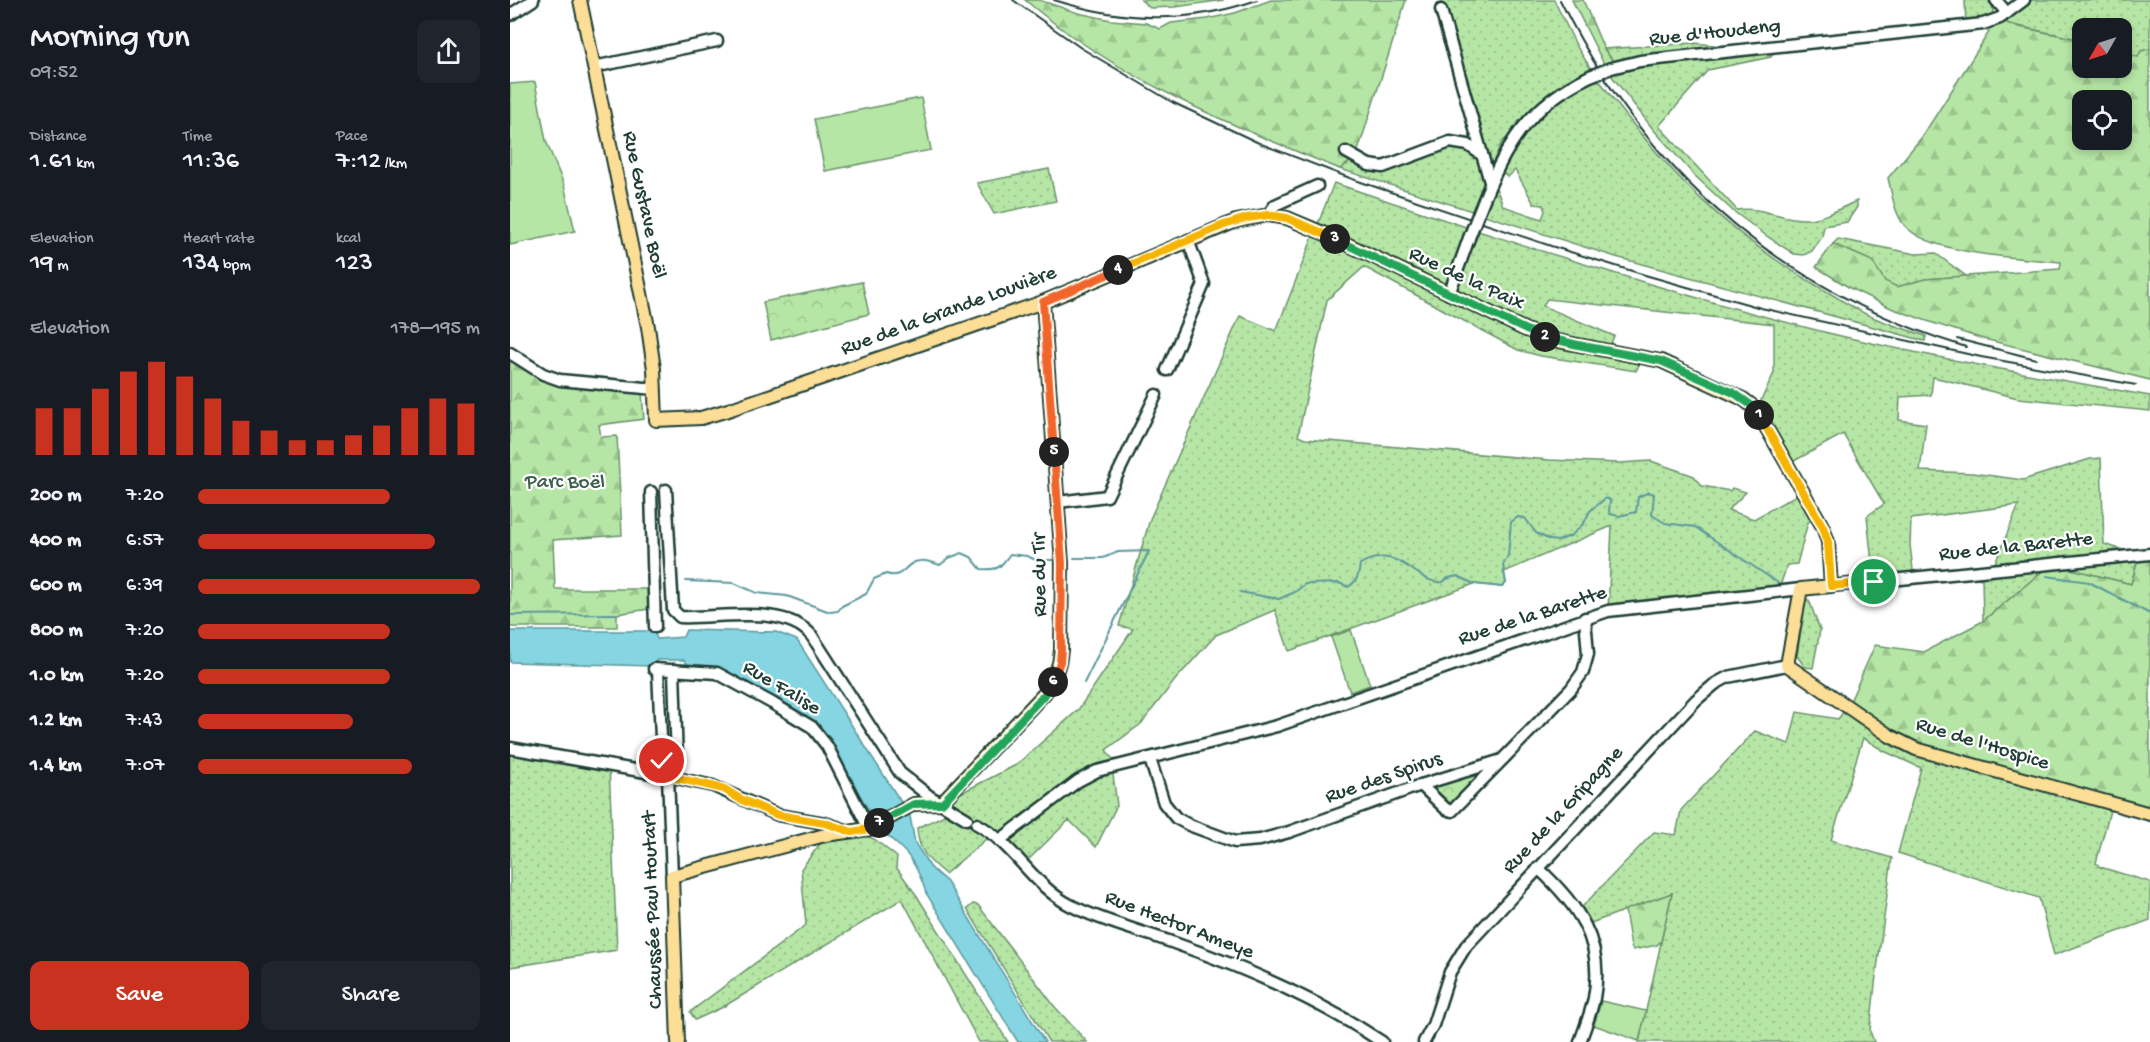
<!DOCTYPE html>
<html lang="en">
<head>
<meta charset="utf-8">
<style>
  body { margin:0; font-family:"Gochi Hand",sans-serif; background:#20242c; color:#f1f3f6; height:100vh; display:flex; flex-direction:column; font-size:22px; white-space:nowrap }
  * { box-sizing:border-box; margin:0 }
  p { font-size:20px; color:#9ea1a6 }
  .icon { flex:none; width:33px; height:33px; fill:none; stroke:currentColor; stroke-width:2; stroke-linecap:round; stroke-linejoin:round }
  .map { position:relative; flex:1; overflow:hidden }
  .drawer { display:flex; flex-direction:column; background:#171b24; width:510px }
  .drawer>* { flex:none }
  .needle { width:39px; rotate:231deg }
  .fabs { position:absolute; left:1562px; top:18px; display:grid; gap:12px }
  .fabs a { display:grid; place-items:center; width:60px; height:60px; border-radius:12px; background:#171b24; box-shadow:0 3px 9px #0003; font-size:30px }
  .pin { position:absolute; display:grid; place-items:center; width:51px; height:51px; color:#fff; margin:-26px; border:3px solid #fff; border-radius:50%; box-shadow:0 2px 6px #0007 }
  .km { position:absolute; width:30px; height:30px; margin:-15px; border-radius:50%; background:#222; color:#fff; font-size:16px; line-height:30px; text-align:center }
  .round { display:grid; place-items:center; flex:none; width:63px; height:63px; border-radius:12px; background:#20242c }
  .overview { display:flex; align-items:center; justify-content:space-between; height:102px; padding:0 30px }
  h1 { font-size:33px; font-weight:600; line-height:45px }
  .stats { display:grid; grid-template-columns:repeat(3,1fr); gap:9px; height:102px; padding:6px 30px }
  .stats div { display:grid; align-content:center }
  .stats b { font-size:26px; font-weight:600 }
  .stats small { font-size:16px; font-weight:400 }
  .stats p { font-size:16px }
  .chart { height:168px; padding:12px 30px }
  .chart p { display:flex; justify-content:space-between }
  .chart svg { width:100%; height:108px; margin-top:6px; stroke:#c8321e; stroke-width:6 }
  .primary-button { display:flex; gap:12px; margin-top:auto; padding:12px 30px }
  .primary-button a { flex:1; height:69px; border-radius:12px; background:#c8321e; color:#fff; font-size:24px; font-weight:600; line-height:69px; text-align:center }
  .primary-button a+a { background:#20242c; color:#f1f3f6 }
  ul { padding:0 30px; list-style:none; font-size:20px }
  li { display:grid; grid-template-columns:96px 72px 1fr; align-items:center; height:45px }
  li i { height:15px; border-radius:8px; background:#c8321e }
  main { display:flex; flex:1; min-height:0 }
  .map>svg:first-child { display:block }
</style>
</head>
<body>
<main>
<section class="drawer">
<div class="overview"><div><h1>Morning run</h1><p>09:52</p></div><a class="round"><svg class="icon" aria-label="share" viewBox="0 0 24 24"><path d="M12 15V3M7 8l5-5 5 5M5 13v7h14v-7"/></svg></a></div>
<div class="stats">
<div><p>Distance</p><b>1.61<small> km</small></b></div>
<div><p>Time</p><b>11:36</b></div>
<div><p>Pace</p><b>7:12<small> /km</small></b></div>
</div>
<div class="stats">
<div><p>Elevation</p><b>19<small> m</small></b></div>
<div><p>Heart rate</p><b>134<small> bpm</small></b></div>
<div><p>kcal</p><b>123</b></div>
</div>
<div class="chart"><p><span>Elevation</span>178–195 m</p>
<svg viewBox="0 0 160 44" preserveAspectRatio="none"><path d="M5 44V25M15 44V25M25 44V17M35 44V10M45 44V6M55 44V12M65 44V21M75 44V30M85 44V34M95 44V38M105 44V38M115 44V36M125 44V32M135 44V25M145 44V21M155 44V23"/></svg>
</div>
<ul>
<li><b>200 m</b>7:20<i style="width:68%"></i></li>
<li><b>400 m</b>6:57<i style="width:84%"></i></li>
<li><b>600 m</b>6:39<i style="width:100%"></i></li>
<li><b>800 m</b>7:20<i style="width:68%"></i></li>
<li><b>1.0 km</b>7:20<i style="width:68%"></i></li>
<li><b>1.2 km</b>7:43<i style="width:55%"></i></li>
<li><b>1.4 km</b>7:07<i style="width:76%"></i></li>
</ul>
<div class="primary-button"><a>Save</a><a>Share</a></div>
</section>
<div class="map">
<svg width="1640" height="1042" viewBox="0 0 1640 1042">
  <defs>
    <pattern id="grass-dots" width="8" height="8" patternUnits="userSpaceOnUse" patternTransform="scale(1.5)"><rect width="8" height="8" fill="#b6e6a5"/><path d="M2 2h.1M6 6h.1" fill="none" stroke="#9cc68f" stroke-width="1.8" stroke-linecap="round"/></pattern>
    <pattern id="forest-firs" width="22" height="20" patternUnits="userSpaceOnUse" patternTransform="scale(1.5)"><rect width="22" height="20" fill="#b6e6a5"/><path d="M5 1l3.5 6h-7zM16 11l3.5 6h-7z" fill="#9cc68f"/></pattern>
    <pattern id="park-crowns" width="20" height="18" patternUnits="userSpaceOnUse" patternTransform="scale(1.5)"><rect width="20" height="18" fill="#b6e6a5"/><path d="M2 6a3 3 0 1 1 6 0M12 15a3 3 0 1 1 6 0" fill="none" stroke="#9cc68f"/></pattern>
  </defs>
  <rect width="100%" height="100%" fill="#fff"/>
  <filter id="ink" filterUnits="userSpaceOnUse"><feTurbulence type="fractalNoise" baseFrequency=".0167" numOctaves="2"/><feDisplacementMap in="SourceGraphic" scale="12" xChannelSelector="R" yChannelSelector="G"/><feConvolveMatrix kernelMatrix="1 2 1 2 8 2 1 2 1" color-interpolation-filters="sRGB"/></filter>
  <g filter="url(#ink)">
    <g fill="url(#grass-dots)" stroke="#6a926c" stroke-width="1.5">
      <polygon points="930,0 1044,0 1067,47 1081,69 1060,80 1034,98 991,144 981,167 968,139"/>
      <polygon points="1455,0 1481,0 1483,11 1481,17 1456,26"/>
      <polygon points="1514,0 1640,0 1640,49 1631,51 1628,57 1611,52 1611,28 1572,28 1572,40 1495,23 1490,18"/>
      <path d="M1184 43 1243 49 1266 47 1261 57 1198 70 1149 126 1227 210C1250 206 1274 220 1297 219 1313 219 1332 207 1347 201V207L1337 222 1314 226 1312 237 1302 251 1294 255 1284 254 1258 237 1223 211 1183 174 1143 129 1101 75 1129 61H1103L1094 49Z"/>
      <path d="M1089 80C1156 171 1217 235 1316 291 1330 299 1345 309 1360 316 1378 324 1397 330 1416 336L1415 341 1106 257 830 169 846 157 866 167 930 145 968 152 979 187 987 190 993 206 1032 219 1035 211 1033 205 1024 204 1005 170 998 177 987 167 993 154 1054 89Z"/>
      <polygon points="539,169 546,201 484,214 467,183"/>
      <path d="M824 183 956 227 946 276 968 231C1083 267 1197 303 1314 332 1421 358 1531 376 1640 396V411L1508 398 1423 377 1421 395 1390 397 1389 420 1416 424 1410 471 1462 473 1513 480 1580 459 1591 458 1594 544 1629 555 1621 584 1557 568 1535 569 1473 621 1472 579 1447 574 1482 570 1509 505 1401 519 1400 545 1404 578 1364 581 1357 516 1374 504 1333 434 1277 465 1246 411 1264 373V324L1037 299 1033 306 1104 336 1098 350 1133 357 1126 371 1031 356 1008 350 854 267 817 300 788 436 795 439 1039 460 1109 463 1141 461 1184 476 1192 486 1220 491 1222 488 1236 492 1218 510 1244 519 1288 494 1303 520 1298 522 1287 564 1277 565 1268 592 1098 611 1102 526 994 572 996 583 992 587 964 584 779 651 765 610 706 635 666 679 631 724 596 750 605 762 602 767 607 805 586 847 559 820 513 865 482 834 435 874C418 860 408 851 407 828L439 813 431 803 506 765 568 710 623 629 609 626 640 519 730 316 766 331Z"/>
      <polygon points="1328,239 1406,254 1425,253 1456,276 1415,279 1387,287 1375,282 1362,261 1323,244"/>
      <polygon points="1295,600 1299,600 1310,630 1303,668 1295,667 1287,656"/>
      <polygon points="1338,706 1602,803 1586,863 1590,867 1640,882 1640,920 1544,955 1529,898 1388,853 1411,768 1374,751 1353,738 1321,840 1382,858 1365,984 1360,1031 1364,1042 1129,1042 1162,893 1081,923 1072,907 1144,832 1166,835 1171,810 1245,731 1279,744 1287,712 1328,719"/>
      <polygon points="0,748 99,765 107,950 0,967"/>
      <polygon points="316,836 356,836 364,839 387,857 386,867 407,896 498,1042 469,1042 392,899 213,1007 185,1020 180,1012 296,925 291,869"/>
      <polygon points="463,904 468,905 545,1007 577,1042 539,1042 457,909"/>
    </g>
    <g fill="url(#forest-firs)" stroke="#6a926c" stroke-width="1.5" fill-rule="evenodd">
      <path d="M515 0H529L568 13 601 20 636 23 650 29 661 23 697 19 725 13 761 0H896L846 157 830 169C719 125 607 78 515 0Z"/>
      <polygon points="631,0 714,0 665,7 640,8"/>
      <polygon points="1062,0 1073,0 1094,49 1103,61 1094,64"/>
      <path d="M1490 18 1500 25 1572 40V68H1611V52L1628 57 1631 51 1640 49V380L1470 338 1417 321 1381 308 1340 288 1306 267 1323 244 1362 261 1375 281 1387 287 1415 279 1550 269 1551 262C1512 258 1421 255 1395 226 1384 213 1382 194 1378 178L1412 137 1479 32 1473 24ZM1572 100H1611V140H1572Z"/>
      <polygon points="0,360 28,378 48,385 132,392 134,419 89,425 91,437 107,436 112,535 43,540 45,589 139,589 139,609 107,614 107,627 0,627"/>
      <polygon points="1640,554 1640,814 1406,749 1338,706 1365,645 1414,652 1473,621 1535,569 1557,568 1621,584 1629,555"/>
      <polygon points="1162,893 1151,941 1147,945 1123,950 1121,947 1115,910"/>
    </g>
    <g fill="url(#park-crowns)" stroke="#6a926c" stroke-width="1.5">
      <polygon points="352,282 359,314 261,340 253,302"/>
      <polygon points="963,774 967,780 946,804 936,804 925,791 926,787 930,784"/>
    </g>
    <g fill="#b6e6a5" stroke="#6a926c" stroke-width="1.5">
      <polygon points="25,82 36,141 54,185 65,231 0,245 0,84"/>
      <polygon points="411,98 421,150 315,171 304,119"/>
      <polygon points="841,630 860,685 840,692 821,637"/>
      <polygon points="1091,1001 1136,1011 1129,1041 1084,1025"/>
    </g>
    <path fill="#85d5e2" stroke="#5c989c" stroke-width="1.5" d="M176 630 266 632 287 640 400 816 405 843 421 868 437 882 535 1042H508L416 893C412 879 404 861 394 851 385 842 377 836 369 827L313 735 205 668 179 666 174 660H147L142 666 0 662V631H144L147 639 173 637Z"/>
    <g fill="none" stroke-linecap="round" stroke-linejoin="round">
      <g stroke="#5c989c" stroke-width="2">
        <polyline points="564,558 593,558 608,552 639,551 574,683"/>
        <polyline points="1537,576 1579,582 1640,614"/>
        <path d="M176 581 224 583 247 593 277 596 320 612 328 611 332 606 356 594 364 579 376 574C394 580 394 562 410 561 416 560 424 563 430 565L439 558 452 553 461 557 471 569C490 570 489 568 500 554L517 556 526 560H543"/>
        <path d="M730 592 769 599 785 592 795 584 829 583 838 587C847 582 849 575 850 564 891 541 906 586 933 582L938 578 948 576 964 584 992 587 996 583 993 565 998 556 1001 522 1008 517 1015 518 1026 533 1040 540 1048 541 1062 535 1074 523 1080 511 1096 498 1100 500 1099 511 1100 514 1109 516 1126 512 1128 497 1139 492 1144 494 1142 515 1155 523 1185 527 1268 583"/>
        <polyline points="0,615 106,614"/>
      </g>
      <g stroke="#1f3d34" stroke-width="15">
        <g id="minor">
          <polyline points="1486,0 1497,13"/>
          <polyline points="931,10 980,182"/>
          <polyline points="0,15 23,0"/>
          <polyline points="84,67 207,41"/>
          <polyline points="1101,68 1130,61 1473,24 1490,18 1514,0"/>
          <polyline points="836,152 859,165 873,167 940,142 958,145 972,155"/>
          <path d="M969 212C994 147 1016 107 1080 76"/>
          <polyline points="758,215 765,205 807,186"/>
          <polyline points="939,294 959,238"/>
          <polyline points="0,353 33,374 50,380 145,389"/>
          <polyline points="657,370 694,284 678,240"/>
          <path d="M156 490 163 610 170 617C209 619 275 603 302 636L390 773 419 796 457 819"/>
          <polyline points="141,492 145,627"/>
          <polyline points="548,502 597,496 646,395"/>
          <polyline points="1321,586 1640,554"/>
          <polyline points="144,669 207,673 262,703 302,727 317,746 359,829"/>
          <polyline points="148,670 152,761 158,776 162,876"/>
          <polyline points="0,748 153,775 203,786 268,815 315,823 339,831"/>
          <polyline points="640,759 654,803 666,818 679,825 725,842 750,840 779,832 911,785 992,760 1061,689 1073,672 1078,654 1075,618"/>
          <polyline points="158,776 167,762 164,670"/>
          <polyline points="911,785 936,809 942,811 990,762"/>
          <path d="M467 824C504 844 523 886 560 905 593 922 632 931 667 944 738 969 809 1000 872 1042"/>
          <polyline points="490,840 568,781 587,771 767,726 1098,611 1291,589"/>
          <path d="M1028 868C1067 904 1095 941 1084 998 1081 1013 1075 1027 1070 1042"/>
          <polyline points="914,1042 923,1025 940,972 956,946 1186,700 1205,684 1218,677 1277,665"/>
        </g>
      </g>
      <g stroke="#1f3d34" stroke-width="16">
        <g id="major">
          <polyline points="70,0 138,327 144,369 146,420 191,418 218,410 533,302 726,221 758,215 777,218 820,236 1016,330 1048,341 1151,361 1233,399 1241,405 1253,422 1313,527 1318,542 1321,586 1291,589 1277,665 1380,736 1406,749 1640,814"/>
          <path d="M168 1042 162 876 315 835 359 829 404 804 431 803 535 693C545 679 550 666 551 650L552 563 533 302"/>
        </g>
      </g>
      <use href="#minor" stroke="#fff" stroke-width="10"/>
      <use href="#major" stroke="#fcde96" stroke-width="12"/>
      <g stroke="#1f3d34" stroke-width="2">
        <polyline points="503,0 571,48 662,102 751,144 845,180 1041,246 1135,275 1251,308 1471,357 1626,385"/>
        <path d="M544 0C614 22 677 24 747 0"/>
        <path d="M1050 0C1136 174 1270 290 1456 347"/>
        <polyline points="1447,339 1526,359"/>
      </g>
      <g stroke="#1f3d34" stroke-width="15" stroke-linecap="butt">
        <g id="minor-bridge">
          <polyline points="1080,76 1101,68"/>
          <polyline points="959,238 969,212"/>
        </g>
      </g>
      <use href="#minor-bridge" stroke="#fff" stroke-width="10"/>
    </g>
  </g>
  <g fill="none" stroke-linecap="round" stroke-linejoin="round" filter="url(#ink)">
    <g stroke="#fff" stroke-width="12">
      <polyline id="split-1" points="1249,415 1313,527 1318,542 1321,586 1364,582"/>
    </g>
    <g stroke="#fff" stroke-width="12">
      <polyline id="split-2" points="1035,337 1068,345 1151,361 1224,393 1241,405 1249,415"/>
    </g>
    <g stroke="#fff" stroke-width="12">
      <polyline id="split-3" points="825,239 1016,330 1035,337"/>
    </g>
    <g stroke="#fff" stroke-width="12">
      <polyline id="split-4" points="608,270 714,225 737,218 758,215 777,218 825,239"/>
    </g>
    <g stroke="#fff" stroke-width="12">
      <polyline id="split-5" points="544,452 533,302 608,270"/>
    </g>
    <g stroke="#fff" stroke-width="12">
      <polyline id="split-6" points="543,682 550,662 551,650 552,563 544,452"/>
    </g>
    <g stroke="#fff" stroke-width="12">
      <polyline id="split-7" points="369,823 404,804 432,803 536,693 543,682"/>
    </g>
    <g stroke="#fff" stroke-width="12">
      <polyline id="split-8" points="152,761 158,776 214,789 230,799 268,815 315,823 342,832 359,829 369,823"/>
    </g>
    <use href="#split-1" stroke="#f5b400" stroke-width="8"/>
    <use href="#split-2" stroke="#22a559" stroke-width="8"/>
    <use href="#split-3" stroke="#22a559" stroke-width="8"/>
    <use href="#split-4" stroke="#f5b400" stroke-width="8"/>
    <use href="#split-5" stroke="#f0652b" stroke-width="8"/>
    <use href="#split-6" stroke="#f0652b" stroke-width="8"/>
    <use href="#split-7" stroke="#22a559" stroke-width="8"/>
    <use href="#split-8" stroke="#f5b400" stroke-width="8"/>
  </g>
  <g text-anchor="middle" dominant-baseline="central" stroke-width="4.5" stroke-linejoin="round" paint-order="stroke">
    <g font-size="21" fill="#1f3d34" stroke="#fff">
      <text transform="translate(1205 34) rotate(-6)">Rue d'Houdeng</text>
      <text transform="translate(133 205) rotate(78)">Rue Gustave Boël</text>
      <text transform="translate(956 280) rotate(25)">Rue de la Paix</text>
      <text transform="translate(439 312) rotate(-20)">Rue de la Grande Louvière</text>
      <text transform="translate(1506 548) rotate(-6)">Rue de la Barette</text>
      <text transform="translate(531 575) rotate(-91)">Rue du Tir</text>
      <text transform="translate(1023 617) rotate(-18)">Rue de la Barette</text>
      <text transform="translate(271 689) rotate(31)">Rue Falise</text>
      <text transform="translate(1472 745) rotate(17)">Rue de l'Hospice</text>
      <text transform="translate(874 779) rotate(-19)">Rue des Spirus</text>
      <text transform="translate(1054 811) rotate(-47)">Rue de la Gripagne</text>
      <text transform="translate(144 910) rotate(-92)">Chaussée Paul Houtart</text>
      <text transform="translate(669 926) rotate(21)">Rue Hector Ameye</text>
    </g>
    <g font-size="21" fill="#3d5f4b" stroke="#fff">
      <text x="55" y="483">Parc Boël</text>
    </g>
  </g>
</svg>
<div class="fabs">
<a><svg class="needle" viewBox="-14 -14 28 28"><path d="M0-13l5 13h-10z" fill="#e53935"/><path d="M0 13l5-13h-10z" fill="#9ea1a6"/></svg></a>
<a><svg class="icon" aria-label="locate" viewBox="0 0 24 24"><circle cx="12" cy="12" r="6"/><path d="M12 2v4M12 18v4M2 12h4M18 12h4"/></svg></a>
</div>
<div class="pin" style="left:1364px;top:582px;background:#1e9e55"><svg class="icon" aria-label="arrive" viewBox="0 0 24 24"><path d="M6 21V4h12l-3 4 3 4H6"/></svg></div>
<div class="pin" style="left:152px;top:761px;background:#d93025"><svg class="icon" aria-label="check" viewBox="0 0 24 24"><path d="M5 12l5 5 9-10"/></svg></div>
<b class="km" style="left:1249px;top:415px">1</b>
<b class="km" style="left:1035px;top:337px">2</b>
<b class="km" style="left:825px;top:239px">3</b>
<b class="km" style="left:608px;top:270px">4</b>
<b class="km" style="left:544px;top:452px">5</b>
<b class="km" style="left:543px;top:682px">6</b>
<b class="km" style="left:369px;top:823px">7</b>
</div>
</main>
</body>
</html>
